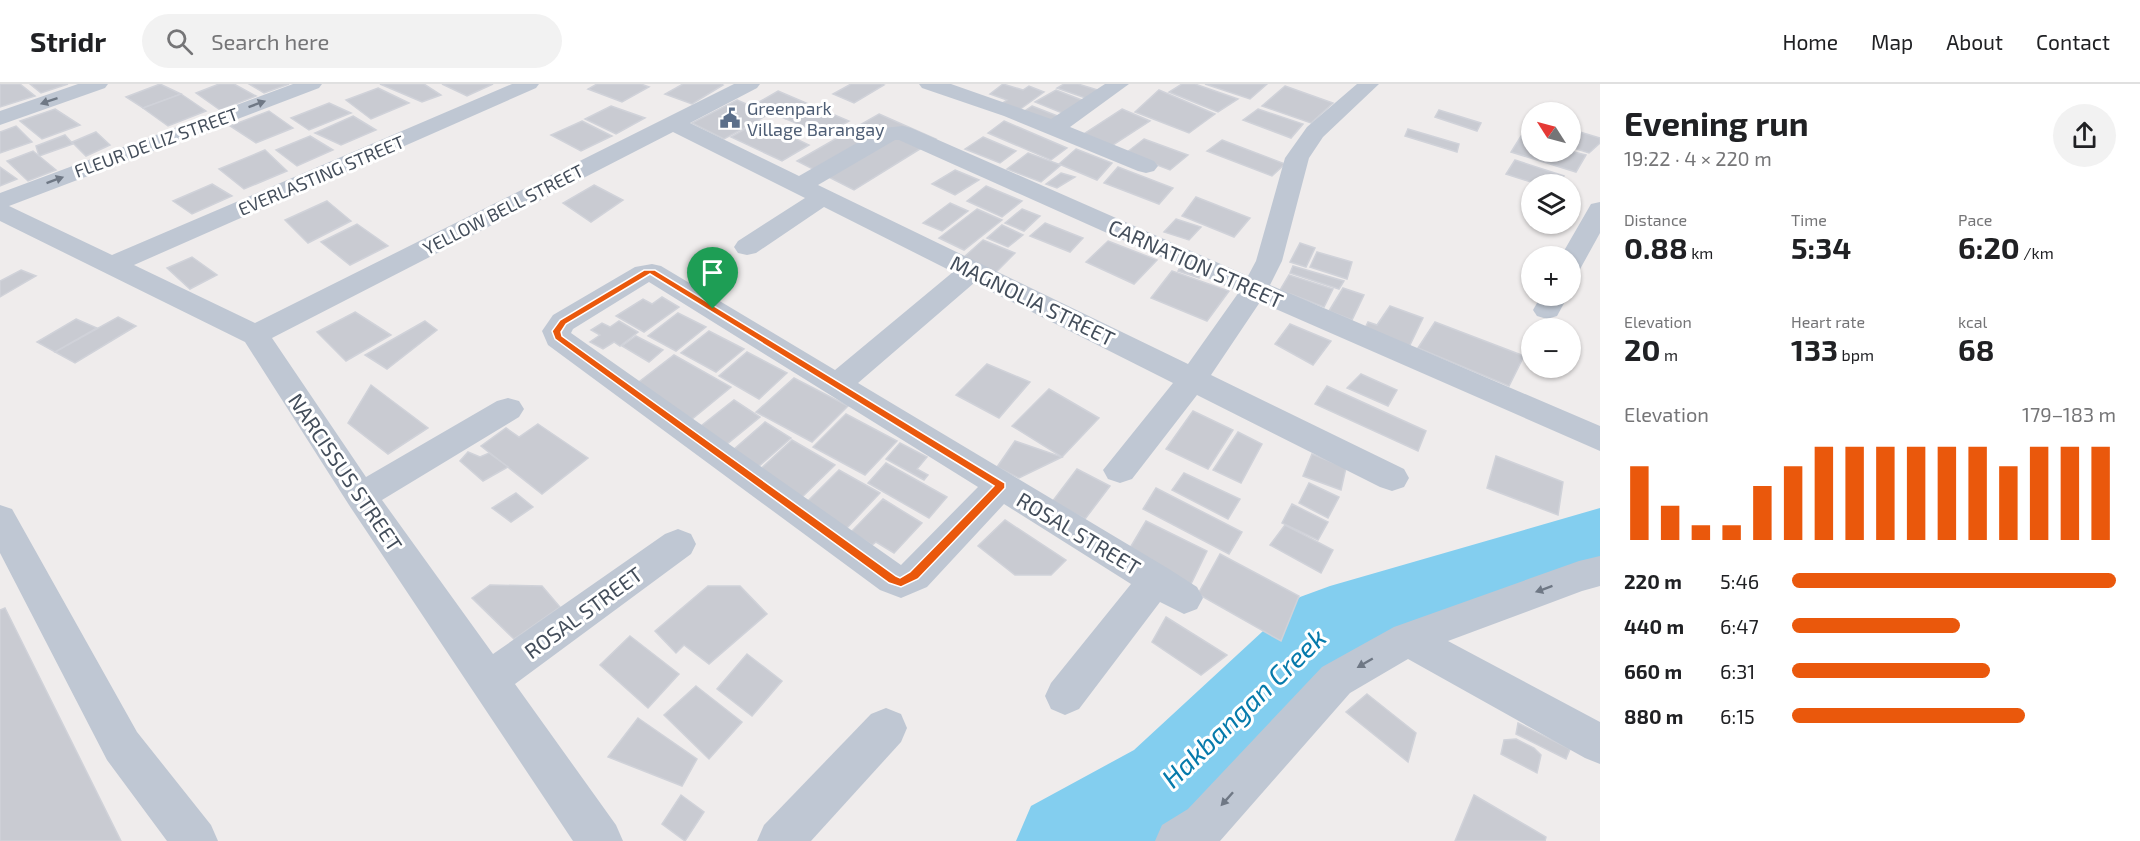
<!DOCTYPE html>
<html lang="en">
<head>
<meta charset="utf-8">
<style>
  body { margin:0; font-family:"Exo 2",sans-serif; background:#f2f2f2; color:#202124; height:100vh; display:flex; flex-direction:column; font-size:22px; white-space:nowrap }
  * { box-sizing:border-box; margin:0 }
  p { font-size:20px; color:#757577 }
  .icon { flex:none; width:33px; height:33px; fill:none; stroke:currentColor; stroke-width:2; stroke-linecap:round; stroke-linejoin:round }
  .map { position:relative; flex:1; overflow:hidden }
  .drawer { display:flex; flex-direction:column; background:#fff; width:540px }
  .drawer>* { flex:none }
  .needle { width:39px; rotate:306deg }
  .buttons { position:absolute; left:1521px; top:18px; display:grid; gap:12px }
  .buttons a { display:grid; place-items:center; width:60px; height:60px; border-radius:50%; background:#fff; box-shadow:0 2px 4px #0004; font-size:30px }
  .pin { position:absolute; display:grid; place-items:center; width:51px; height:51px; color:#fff; margin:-62px -26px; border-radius:50% 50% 50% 0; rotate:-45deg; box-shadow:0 0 6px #0007 }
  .pin .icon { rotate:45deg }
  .round { display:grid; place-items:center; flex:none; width:63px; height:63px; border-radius:32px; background:#f2f2f2 }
  .overview { display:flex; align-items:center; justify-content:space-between; height:102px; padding:0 24px }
  h1 { font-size:33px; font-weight:700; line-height:45px }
  .metrics { display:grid; grid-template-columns:repeat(3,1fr); gap:9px; height:102px; padding:6px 24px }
  .metrics div { display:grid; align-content:center }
  .metrics b { font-size:30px; font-weight:700 }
  .metrics small { font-size:16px; font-weight:400 }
  .metrics p { font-size:16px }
  .chart { height:168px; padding:12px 24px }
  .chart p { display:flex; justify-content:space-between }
  .chart svg { width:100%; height:108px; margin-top:6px; stroke:#ea580c; stroke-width:6 }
  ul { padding:0 24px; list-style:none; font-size:20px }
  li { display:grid; grid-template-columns:96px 72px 1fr; align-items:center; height:45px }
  li i { height:15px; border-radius:8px; background:#ea580c }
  header { display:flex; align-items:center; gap:36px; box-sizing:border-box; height:84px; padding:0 30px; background:#fff; border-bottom:2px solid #e0e0e0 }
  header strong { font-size:28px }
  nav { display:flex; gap:33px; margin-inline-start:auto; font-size:21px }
  .search { width:420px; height:54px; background:#f2f2f2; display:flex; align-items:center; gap:15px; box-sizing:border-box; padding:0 21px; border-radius:33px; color:#757577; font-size:22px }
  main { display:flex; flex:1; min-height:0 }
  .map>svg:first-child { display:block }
</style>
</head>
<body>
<header>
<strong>Stridr</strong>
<div class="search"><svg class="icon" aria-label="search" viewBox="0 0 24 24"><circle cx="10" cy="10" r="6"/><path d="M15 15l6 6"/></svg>Search here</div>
<nav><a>Home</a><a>Map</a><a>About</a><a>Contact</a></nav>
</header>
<main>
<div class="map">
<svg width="1600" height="757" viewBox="0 0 1600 757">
  <rect width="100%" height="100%" fill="#efecec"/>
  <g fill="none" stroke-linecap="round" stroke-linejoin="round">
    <polygon fill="#83ceef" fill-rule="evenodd" points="1600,424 1600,488 1358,566 1202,732 1160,757 1016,757 1031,722 1134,666 1300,513 1330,502"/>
  </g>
  <g fill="#c9cbd2" stroke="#d0d2d9" stroke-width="1.5">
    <polygon points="0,0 20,0 35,12 0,23"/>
    <polygon points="30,0 68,0 41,9"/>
    <polygon points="160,0 181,10 143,24 126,13"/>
    <polygon points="219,0 234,0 256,12 220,26 196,9"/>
    <polygon points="249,0 289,0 264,9"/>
    <polygon points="380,0 424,0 441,11 422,18"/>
    <polygon points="442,0 493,0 467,12"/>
    <polygon points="597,0 641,0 649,3 622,18 588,5"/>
    <polygon points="683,0 721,0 723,1 692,20 665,10"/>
    <polygon points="851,0 881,0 884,1 854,19 833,10"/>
    <polygon points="1003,0 1023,6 1029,2 1044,8 1019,26 1001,20 1007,16 990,10"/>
    <polygon points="1064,0 1078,0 1098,6 1088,15 1057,4"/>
    <polygon points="1182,0 1195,0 1238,15 1218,28 1169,8"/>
    <polygon points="1205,0 1267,0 1250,15"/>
    <polygon points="1285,2 1333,19 1311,39 1262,22"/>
    <polygon points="378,4 409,19 371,35 346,16"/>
    <polygon points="1056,6 1087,18 1067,31 1035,18"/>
    <polygon points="1159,6 1215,30 1189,49 1135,28"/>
    <polygon points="778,7 811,21 786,35 754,21"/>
    <polygon points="181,10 206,27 168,42 143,24"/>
    <polygon points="737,16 769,30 724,55 692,39"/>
    <polygon points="329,19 351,29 309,46 291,34"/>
    <polygon points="811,21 849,37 824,51 786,35"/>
    <polygon points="611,22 645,34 616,50 585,35"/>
    <polygon points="1032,22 1060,33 1051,39 1023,28"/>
    <polygon points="55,25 80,41 42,55 20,37"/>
    <polygon points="1122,25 1150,37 1110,63 1082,51"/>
    <polygon points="1258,25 1303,40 1291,54 1243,36"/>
    <polygon points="1439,26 1481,39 1477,47 1435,33"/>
    <polygon points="269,27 293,44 256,59 230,42"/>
    <polygon points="879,30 936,55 854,106 797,77"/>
    <polygon points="353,32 376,46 341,61 315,49"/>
    <polygon points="582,37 612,52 581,67 551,51"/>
    <polygon points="759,37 809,61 782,77 731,53"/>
    <polygon points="1004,37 1067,64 1051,76 988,49"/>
    <polygon points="16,42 32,58 0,69 0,48"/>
    <polygon points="1408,45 1459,60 1457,68 1405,52"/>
    <polygon points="1570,45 1600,54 1600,59 1589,69 1570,63"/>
    <polygon points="96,48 110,61 86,72 72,58"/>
    <polygon points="65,51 73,60 39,72 36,62"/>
    <polygon points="310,52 333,66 297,82 276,66"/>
    <polygon points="1521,52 1532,55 1532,68 1570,67 1586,71 1576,88 1511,68"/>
    <polygon points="983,53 1016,67 1000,79 965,65"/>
    <polygon points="1144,55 1188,71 1170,86 1126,69"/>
    <polygon points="1222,56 1285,80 1272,92 1207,67"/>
    <polygon points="1076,65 1112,79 1097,96 1059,80"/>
    <polygon points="265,66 287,87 244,105 219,85"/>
    <polygon points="33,67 56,86 28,97 7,77"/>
    <polygon points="1028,69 1061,81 1041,98 1007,85"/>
    <polygon points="1515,76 1564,92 1559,100 1537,100 1506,90"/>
    <polygon points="0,83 17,95 0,102"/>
    <polygon points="1118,83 1173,104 1159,120 1104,99"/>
    <polygon points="955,86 979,96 955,111 932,100"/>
    <polygon points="1061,89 1075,93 1057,104 1046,100"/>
    <polygon points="212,100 232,112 192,130 173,117"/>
    <polygon points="594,101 623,116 591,138 563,119"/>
    <polygon points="986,102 1022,117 1002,133 967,117"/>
    <polygon points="1196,113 1250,134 1234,153 1182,132"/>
    <polygon points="327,117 351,137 308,159 285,136"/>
    <polygon points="950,119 968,127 942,147 923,139"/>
    <polygon points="977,125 1002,136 964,166 939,154"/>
    <polygon points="1022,125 1040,132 1024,147 1005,139"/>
    <polygon points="1176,135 1201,143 1189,156 1164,148"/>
    <polygon points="1045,139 1083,154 1070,168 1030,152"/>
    <polygon points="357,140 388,162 350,181 321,158"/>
    <polygon points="1002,141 1023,151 1008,163 987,154"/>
    <polygon points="983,156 1015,169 995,189 963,174"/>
    <polygon points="1108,157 1157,176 1134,200 1086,178"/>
    <polygon points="1300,159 1315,164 1306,183 1290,178"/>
    <polygon points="1317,168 1352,178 1347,195 1310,183"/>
    <polygon points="192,173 217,191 190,205 167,184"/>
    <polygon points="1181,182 1199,189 1199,194 1178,187"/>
    <polygon points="1293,182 1344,197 1339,205 1290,189"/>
    <polygon points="21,186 36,192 0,213 0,197"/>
    <polygon points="1172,187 1229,207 1207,237 1151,214"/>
    <polygon points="1289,191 1333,205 1324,223 1280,206"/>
    <polygon points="1343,204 1364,211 1352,236 1329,227"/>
    <polygon points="662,213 679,223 644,248 616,232 643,215 652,220"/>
    <polygon points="1390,222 1423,234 1409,263 1364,246 1368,238 1377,241"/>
    <polygon points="355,228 391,251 346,277 317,248"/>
    <polygon points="678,229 706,243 676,267 648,252"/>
    <polygon points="118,233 136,242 75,279 55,268"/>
    <polygon points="76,235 97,244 55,268 37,258"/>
    <polygon points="425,237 437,246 387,285 365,271"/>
    <polygon points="619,237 638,248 620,262 614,258 603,265 590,258 600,251 591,246 602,239 610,243"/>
    <polygon points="1435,238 1524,272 1509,302 1418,264"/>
    <polygon points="1290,240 1331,257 1313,281 1275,260"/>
    <polygon points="709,247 744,265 716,288 681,269"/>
    <polygon points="636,252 663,266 649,278 622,262"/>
    <polygon points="747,268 787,289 759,315 719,292"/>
    <polygon points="674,271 731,303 692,335 635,301"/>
    <polygon points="987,280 1030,298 999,334 956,311"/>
    <polygon points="1361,290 1397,306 1388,322 1347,304"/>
    <polygon points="794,294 848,322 812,358 756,328"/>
    <polygon points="371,301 428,344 388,370 348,339"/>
    <polygon points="1327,302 1426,347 1418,367 1315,320"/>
    <polygon points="1049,305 1099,334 1062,373 1012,342"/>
    <polygon points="734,316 760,333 727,360 701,342"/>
    <polygon points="1193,327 1233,346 1208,385 1166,365"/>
    <polygon points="846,330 897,357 865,391 813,363"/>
    <polygon points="765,338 791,354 758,383 732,367"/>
    <polygon points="538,340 588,374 542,410 481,362 506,344 519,353"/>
    <polygon points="1238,348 1262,360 1241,399 1213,386"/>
    <polygon points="792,356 835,381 798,417 755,390"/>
    <polygon points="1015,357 1062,373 1019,394 997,383"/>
    <polygon points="900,359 927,373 917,385 928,391 924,396 886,375"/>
    <polygon points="468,368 480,373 489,369 508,383 483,397 460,377"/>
    <polygon points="1312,370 1346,384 1341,406 1303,392"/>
    <polygon points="1496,372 1563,398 1558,431 1487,404"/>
    <polygon points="886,379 947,413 929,434 868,399"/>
    <polygon points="1077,385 1110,402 1085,435 1052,418"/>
    <polygon points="839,386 880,409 844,447 804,421"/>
    <polygon points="1184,389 1240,415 1228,435 1172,406"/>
    <polygon points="1309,399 1339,413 1328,434 1299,419"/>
    <polygon points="1156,404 1242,448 1229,470 1143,425"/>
    <polygon points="516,409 533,423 511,438 492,424"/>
    <polygon points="883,415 922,439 894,469 876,458 872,461 851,448"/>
    <polygon points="1292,420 1328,438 1318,456 1282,439"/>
    <polygon points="1005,436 1066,476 1051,491 1015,491 978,462"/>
    <polygon points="1146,437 1207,467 1191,500 1127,469"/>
    <polygon points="1285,441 1333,466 1321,489 1270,461"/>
    <polygon points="1220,470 1299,512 1281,557 1198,510"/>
    <polygon points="490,501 542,502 560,523 514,555 472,514"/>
    <polygon points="708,502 740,502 767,530 709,580 684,561 676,569 655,547"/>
    <polygon points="5,524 121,757 0,757 0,526"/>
    <polygon points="1166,533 1227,571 1201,591 1152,558"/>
    <polygon points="630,552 679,590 648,624 600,581"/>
    <polygon points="747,570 782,597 752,632 717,605"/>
    <polygon points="696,602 742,638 709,675 664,631"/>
    <polygon points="1367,610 1416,649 1408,678 1346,628"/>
    <polygon points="638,634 697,675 682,702 608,673"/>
    <polygon points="1518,639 1570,665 1566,675 1516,650"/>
    <polygon points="1516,655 1534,664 1541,671 1537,689 1501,670 1504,656"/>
    <polygon points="681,711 704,728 685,757 662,740"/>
    <polygon points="1474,711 1546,753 1545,757 1455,757"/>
  </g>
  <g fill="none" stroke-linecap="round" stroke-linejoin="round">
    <g fill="#bfc7d3" fill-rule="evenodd">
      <polygon points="78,0 108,0 105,4 0,41 0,27"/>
      <path d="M293 0H322L319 4 9 122 112 171 512 0H539L536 4 134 181 255 239 734 0H760L757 4 690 39 799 92 883 44 903 42 911 44 1248 192 1256 177 1285 74 1307 43 1357 0H1379L1323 53 1309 74 1282 177 1270 201 1600 342V367L1260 218 1211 291 1404 385 1409 394 1404 403 1392 407 1380 403 1197 311 1132 395 1120 399 1108 395 1103 386 1173 299 974 199 858 299 1169 485 1197 503 1203 514 1197 525 1184 530 1160 518 1079 625 1065 631 1051 625 1045 612 1051 599 1131 500 1004 420 927 503 901 514 880 506 548 261 542 247 553 231 635 183 652 180 661 182 835 286 953 188 824 123 756 169 747 171 738 169 734 163 738 157 805 114 673 48 272 254 366 393 497 317 508 314 519 317 524 325 519 333 382 416 493 570 665 450 678 445 691 450 696 460 691 470 515 600 616 741 623 757H573L349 421 245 258 0 137V109ZM895 56H899L1239 208 1188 280 818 101ZM649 198 978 403 901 481 571 249 573 245Z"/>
      <polygon points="919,0 951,0 1051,35 1105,0 1129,0 1070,43 1154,77 1158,82 1154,87 1146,89 1138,87 1004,32 922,4"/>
      <polygon points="1600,118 1600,149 1579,187 1570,189 1570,172 1561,172 1591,120"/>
      <polygon points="1541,212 1568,212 1557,232 1547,235 1537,232 1533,226"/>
      <polygon points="0,421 12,425 137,648 211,741 218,757 167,757 107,676 0,469"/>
      <polygon points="1600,472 1600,502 1582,507 1448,557 1600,638 1600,680 1585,674 1408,575 1350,609 1220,757 1155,757 1162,741 1188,725 1322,583 1394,543 1579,477"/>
      <polygon points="886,624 901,630 907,644 901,658 811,757 757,757 764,741 871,630"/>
    </g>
  </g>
  <defs><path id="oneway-solid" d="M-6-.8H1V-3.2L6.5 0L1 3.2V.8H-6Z" transform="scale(1.5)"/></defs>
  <g fill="#6f7885">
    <use href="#oneway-solid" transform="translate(49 17) rotate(161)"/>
    <use href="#oneway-solid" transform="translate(257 20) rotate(-20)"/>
    <use href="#oneway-solid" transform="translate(55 96) rotate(-20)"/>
    <use href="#oneway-solid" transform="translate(1544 505) rotate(160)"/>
    <use href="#oneway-solid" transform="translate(1365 579) rotate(150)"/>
    <use href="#oneway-solid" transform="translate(1227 715) rotate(132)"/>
  </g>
  <path fill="#ea580c" stroke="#fff" stroke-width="1.5" fill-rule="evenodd" d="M644 186H655L1005 399V404L918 495 901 503 889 499 555 255 552 247 560 236ZM650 190 994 402 910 488 900 494 896 492 562 252 561 248 566 240Z"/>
  <defs>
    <g id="civic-bare" transform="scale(1.62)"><path d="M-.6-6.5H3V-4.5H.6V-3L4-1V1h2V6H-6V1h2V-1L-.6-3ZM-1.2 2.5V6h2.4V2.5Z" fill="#5c6f8a" stroke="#fff" stroke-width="2.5" paint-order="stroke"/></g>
  </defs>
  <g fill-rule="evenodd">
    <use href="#civic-bare" x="730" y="34"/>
  </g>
  <g text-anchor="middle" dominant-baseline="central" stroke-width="6" stroke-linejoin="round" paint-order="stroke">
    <g font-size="18" fill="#4e5e75" stroke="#fff" text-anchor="start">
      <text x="747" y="24">Greenpark<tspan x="747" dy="21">Village Barangay</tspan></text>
    </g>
    <g font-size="18" fill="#444e5b" stroke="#fff">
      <text transform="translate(156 58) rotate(-20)">FLEUR DE LIZ STREET</text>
      <text transform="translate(321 91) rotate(-23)">EVERLASTING STREET</text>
      <text transform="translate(503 125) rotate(-27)">YELLOW BELL STREET</text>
    </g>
    <g font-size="21" fill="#444e5b" stroke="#fff">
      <text transform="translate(1196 179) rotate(24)">CARNATION STREET</text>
      <text transform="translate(1033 216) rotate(26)">MAGNOLIA STREET</text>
      <text transform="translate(346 388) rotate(56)">NARCISSUS STREET</text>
      <text transform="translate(1079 449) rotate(31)">ROSAL STREET</text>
      <text transform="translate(583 528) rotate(-36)">ROSAL STREET</text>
    </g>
    <g font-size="27" font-style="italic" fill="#067aab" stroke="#fff">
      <text transform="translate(1243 623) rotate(-44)">Hakbangan Creek</text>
    </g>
  </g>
</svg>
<div class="buttons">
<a><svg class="needle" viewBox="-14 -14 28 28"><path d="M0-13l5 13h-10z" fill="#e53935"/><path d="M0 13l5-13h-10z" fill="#757577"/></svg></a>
<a><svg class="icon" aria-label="layers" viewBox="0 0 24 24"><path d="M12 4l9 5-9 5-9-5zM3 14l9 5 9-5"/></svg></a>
<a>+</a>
<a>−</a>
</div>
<div class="pin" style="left:713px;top:225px;background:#1e9e55"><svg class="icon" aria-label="arrive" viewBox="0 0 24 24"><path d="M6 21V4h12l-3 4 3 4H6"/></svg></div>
</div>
<section class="drawer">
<div class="overview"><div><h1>Evening run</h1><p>19:22 · 4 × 220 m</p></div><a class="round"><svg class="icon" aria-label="share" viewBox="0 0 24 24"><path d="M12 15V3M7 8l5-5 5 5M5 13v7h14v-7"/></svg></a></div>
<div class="metrics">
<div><p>Distance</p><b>0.88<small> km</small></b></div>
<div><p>Time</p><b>5:34</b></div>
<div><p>Pace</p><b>6:20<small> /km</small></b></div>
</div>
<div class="metrics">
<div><p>Elevation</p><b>20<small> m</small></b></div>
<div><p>Heart rate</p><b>133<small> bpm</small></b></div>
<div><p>kcal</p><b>68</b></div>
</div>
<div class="chart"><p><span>Elevation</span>179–183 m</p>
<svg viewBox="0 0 160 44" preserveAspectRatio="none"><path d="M5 44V14M15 44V30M25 44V38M35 44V38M45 44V22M55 44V14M65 44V6M75 44V6M85 44V6M95 44V6M105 44V6M115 44V6M125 44V14M135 44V6M145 44V6M155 44V6"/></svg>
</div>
<ul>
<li><b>220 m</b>5:46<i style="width:100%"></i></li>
<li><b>440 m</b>6:47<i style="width:52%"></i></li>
<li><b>660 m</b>6:31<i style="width:61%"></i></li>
<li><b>880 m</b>6:15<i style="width:72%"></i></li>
</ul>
</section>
</main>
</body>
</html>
